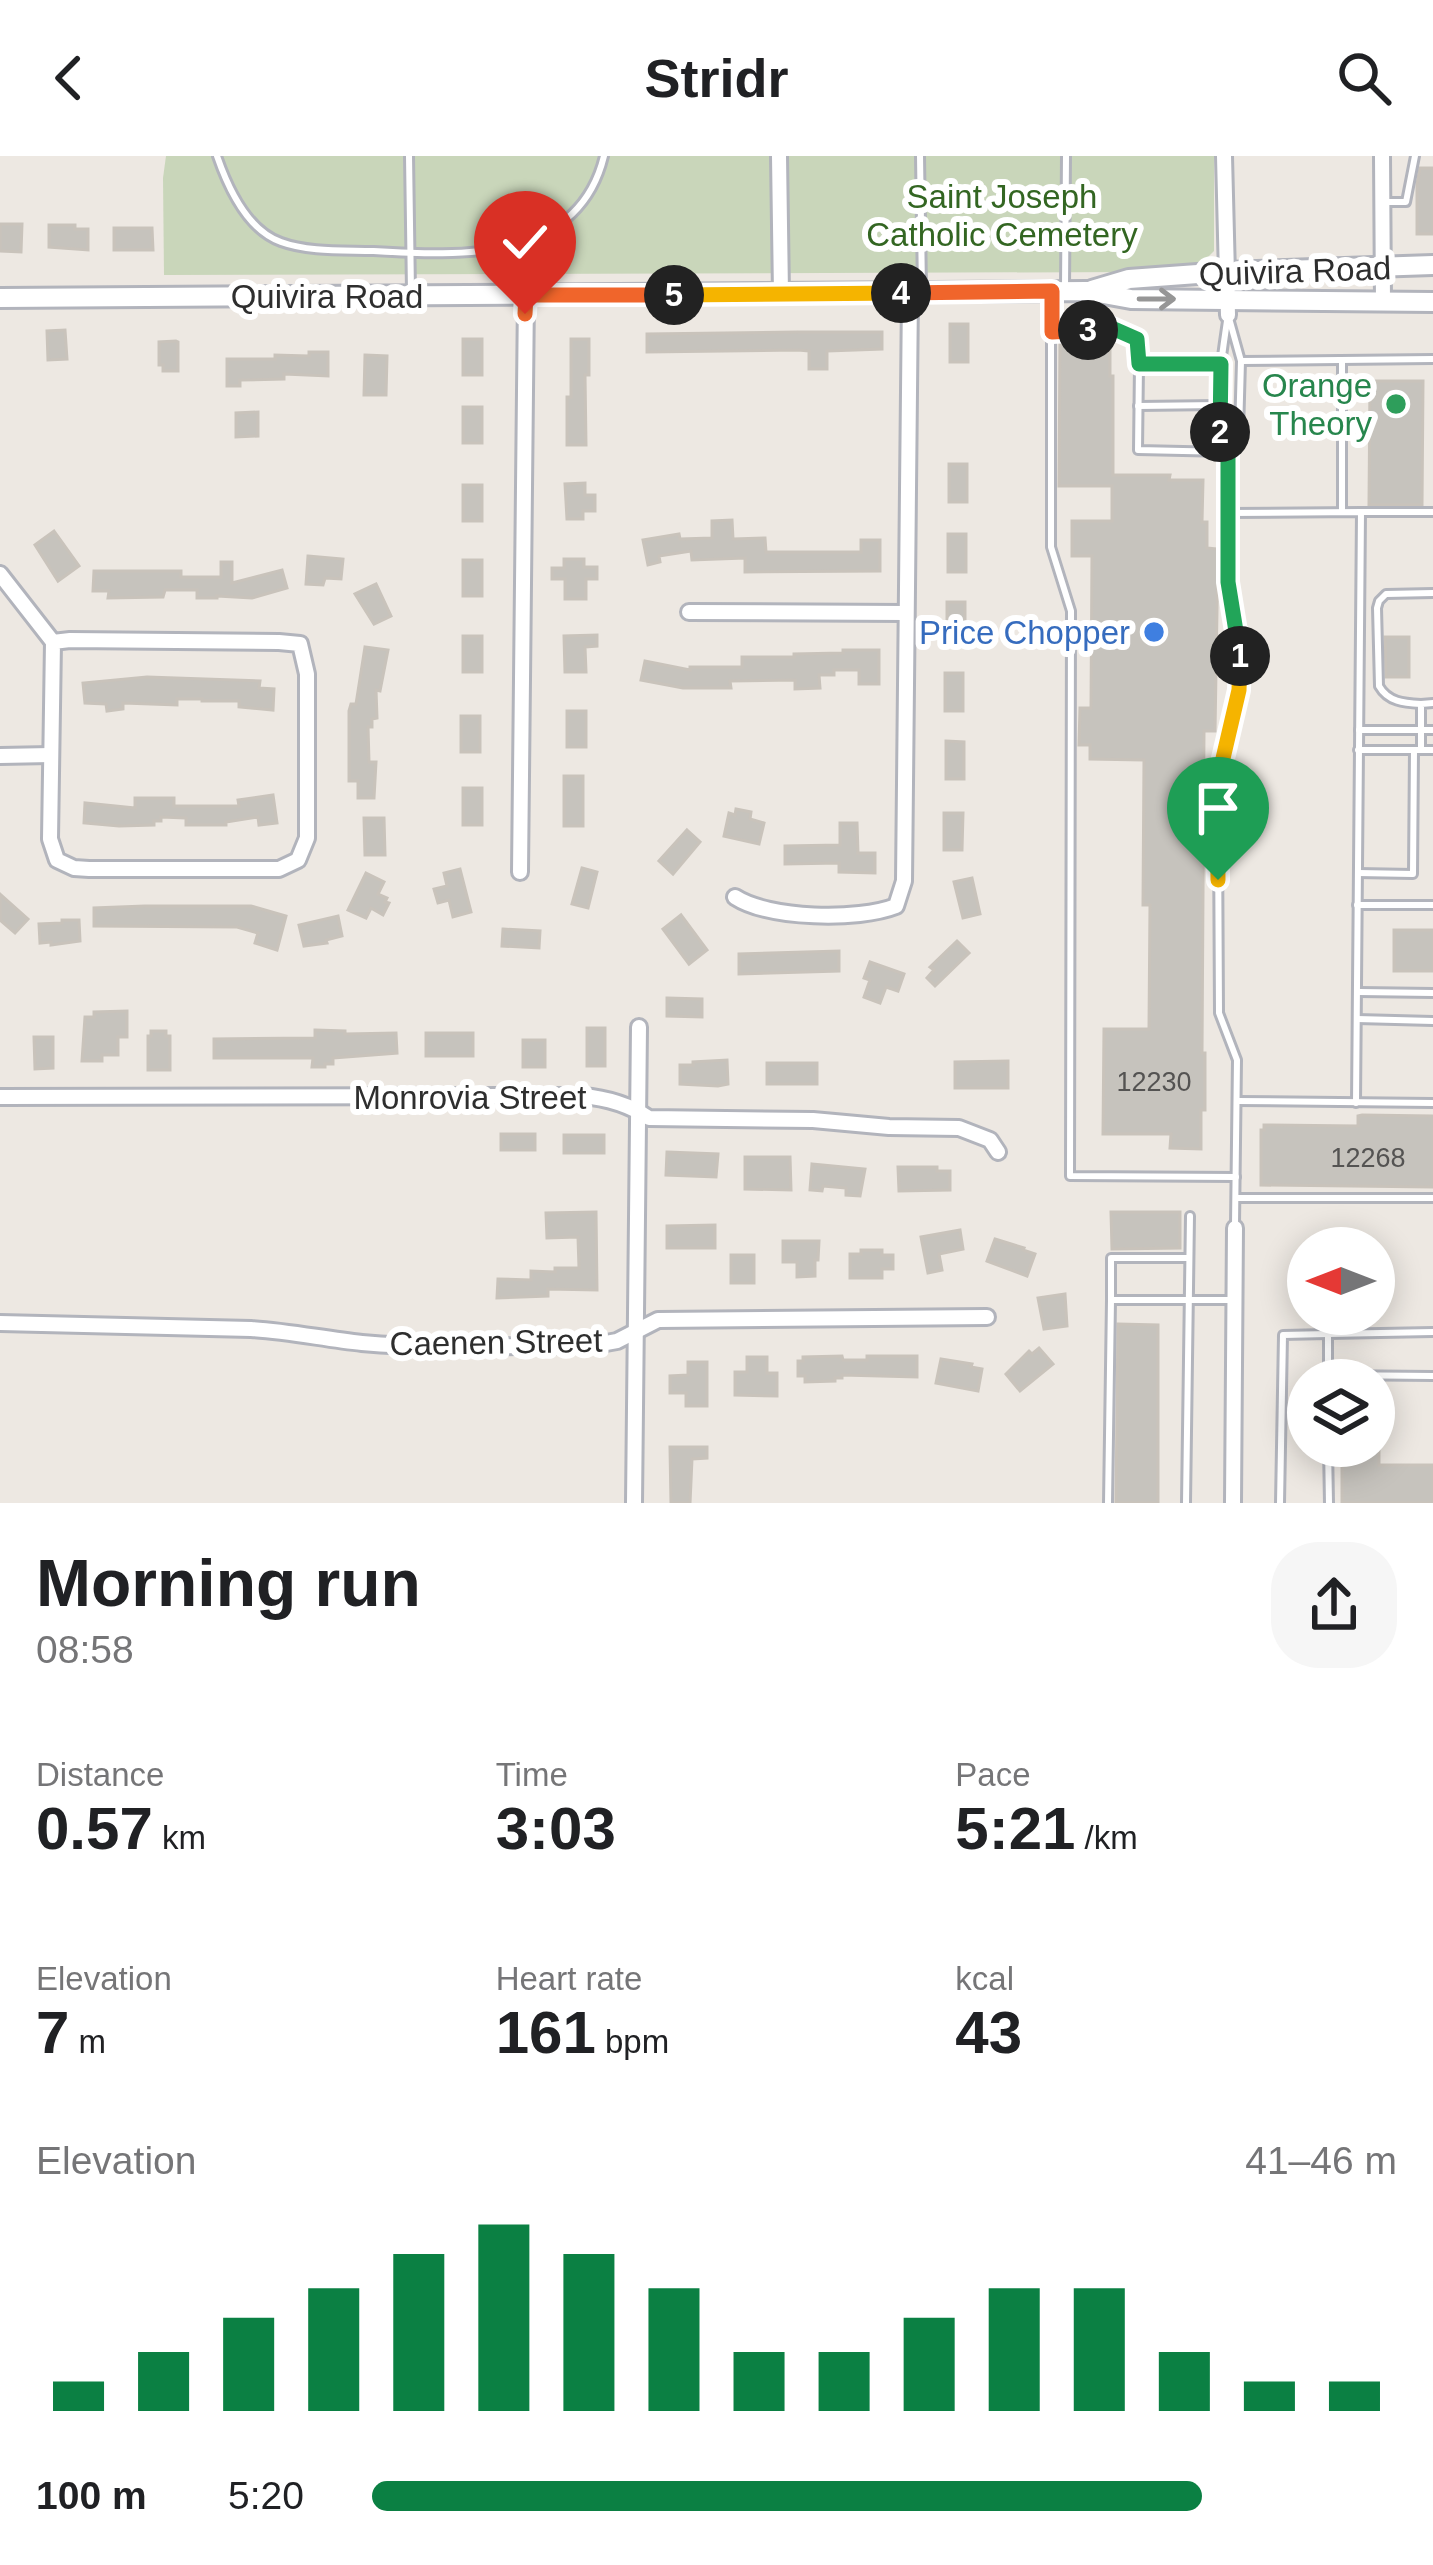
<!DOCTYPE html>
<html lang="en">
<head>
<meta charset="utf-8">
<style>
  body { margin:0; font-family:Arial,sans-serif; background:#f6f6f6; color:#202124; height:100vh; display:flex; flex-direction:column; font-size:45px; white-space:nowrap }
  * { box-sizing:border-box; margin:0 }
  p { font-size:39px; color:#757577 }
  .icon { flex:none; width:66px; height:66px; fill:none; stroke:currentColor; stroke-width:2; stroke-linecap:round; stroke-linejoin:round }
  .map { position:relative; height:1347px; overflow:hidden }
  .details { display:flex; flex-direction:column; background:#fff; flex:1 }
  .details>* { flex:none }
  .needle { width:78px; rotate:270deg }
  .fabs { position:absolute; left:1287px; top:1071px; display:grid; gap:24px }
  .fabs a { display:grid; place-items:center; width:108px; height:108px; border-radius:50%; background:#fff; box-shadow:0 6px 30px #0003; font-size:60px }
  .pin { position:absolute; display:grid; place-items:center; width:102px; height:102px; color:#fff; margin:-123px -51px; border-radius:50% 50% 50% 0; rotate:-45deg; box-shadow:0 0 12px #0007 }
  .pin .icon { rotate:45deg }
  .km { position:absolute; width:60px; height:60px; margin:-30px; border-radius:50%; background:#222; color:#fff; font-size:33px; line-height:60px; text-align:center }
  .round { display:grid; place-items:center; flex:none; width:126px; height:126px; border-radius:48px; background:#f6f6f6 }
  .head { display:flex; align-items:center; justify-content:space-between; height:204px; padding:0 36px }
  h1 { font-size:66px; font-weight:600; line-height:90px }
  .stats { display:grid; grid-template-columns:repeat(3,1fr); gap:18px; height:204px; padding:12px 36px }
  .stats div { display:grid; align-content:center }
  .stats b { font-size:60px; font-weight:600 }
  .stats small { font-size:33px; font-weight:400 }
  .stats p { font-size:33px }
  .chart { height:336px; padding:24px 36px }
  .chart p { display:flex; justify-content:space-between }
  .chart svg { width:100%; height:216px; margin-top:12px; stroke:#0b8043; stroke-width:6 }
  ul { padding:0 36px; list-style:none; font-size:39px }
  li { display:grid; grid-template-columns:192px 144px 1fr; align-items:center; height:90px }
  li i { height:30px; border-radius:15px; background:#0b8043 }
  header { display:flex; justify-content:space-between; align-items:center; height:156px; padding:0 36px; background:#fff; font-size:54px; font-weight:600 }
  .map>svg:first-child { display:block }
</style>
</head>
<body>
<header><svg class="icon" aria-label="back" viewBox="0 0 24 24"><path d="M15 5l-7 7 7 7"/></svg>Stridr<svg class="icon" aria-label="search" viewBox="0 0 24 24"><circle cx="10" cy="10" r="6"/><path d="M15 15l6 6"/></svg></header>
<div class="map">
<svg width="1433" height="1347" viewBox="0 0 1433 1347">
  <rect width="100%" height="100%" fill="#ede8e2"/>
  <polygon fill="#c9d6ba" points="166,0 1214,0 1214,95 1199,110 1138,116 164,119 163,22"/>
  <g fill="#c6c3bd" stroke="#c9c3bb" stroke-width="3">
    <polygon points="1420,12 1433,12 1433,78 1417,78 1417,28"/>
    <polygon points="0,68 22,68 21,96 0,95"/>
    <polygon points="49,69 75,69 75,73 88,73 88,94 49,91"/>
    <polygon points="114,72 152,72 153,94 114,94"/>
    <rect x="950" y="168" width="18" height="38"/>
    <polygon points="65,174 67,203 48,204 47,175"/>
    <polygon points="798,176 882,176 882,193 827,195 827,213 809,213 809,195 798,194 647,196 647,178"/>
    <rect x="463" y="183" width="19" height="36"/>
    <polygon points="571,183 589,183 589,219 585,219 586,289 567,289 567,241 571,241"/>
    <polygon points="1060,184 1110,184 1110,220 1113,220 1113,319 1170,319 1169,324 1203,324 1202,366 1207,366 1207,392 1218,393 1215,575 1204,575 1202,897 1205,897 1205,954 1201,954 1201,993 1170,992 1171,978 1103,978 1104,873 1149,873 1150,749 1143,749 1144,604 1090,603 1090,589 1079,589 1080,552 1091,552 1092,400 1072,400 1072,365 1112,365 1112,330 1059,330"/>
    <polygon points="176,185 178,186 178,215 163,215 163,209 159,209 159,186"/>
    <polygon points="309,196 328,196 328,220 284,218 284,223 240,224 240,230 227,230 227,203 275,203 275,199 309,200"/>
    <polygon points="365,199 387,200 386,239 364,239"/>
    <polygon points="1370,225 1423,225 1422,349 1369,349"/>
    <rect x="463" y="251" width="19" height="36"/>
    <polygon points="258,256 258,280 236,281 236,257"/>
    <rect x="949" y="308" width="18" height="38"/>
    <polygon points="585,327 585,339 595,339 595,355 583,355 583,363 567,363 565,328"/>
    <rect x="463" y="329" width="19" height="36"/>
    <polygon points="732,364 733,383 765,382 766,396 861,396 861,384 880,384 880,415 745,416 745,402 692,404 691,395 659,400 660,406 648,409 643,384 679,378 680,383 712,382 712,365"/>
    <polygon points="54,375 79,410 58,425 35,389"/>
    <rect x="948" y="378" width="18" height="38"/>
    <polygon points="308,400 343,403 341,423 325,422 323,429 306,428"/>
    <polygon points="564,403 584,403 584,411 597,411 597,423 586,423 586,443 565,443 565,423 552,423 552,412 564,412"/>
    <rect x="463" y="404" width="19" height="36"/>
    <polygon points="221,406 232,406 232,427 282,414 287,432 252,442 217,440 217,442 197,442 197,434 165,434 163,441 108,442 109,435 93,435 94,415 181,415 181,421 221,421"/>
    <polygon points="376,428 391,460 374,468 355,438"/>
    <rect x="947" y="446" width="18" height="38"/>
    <polygon points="597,479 597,490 585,491 586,516 565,516 564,480"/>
    <rect x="463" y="480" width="19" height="36"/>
    <polygon points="1385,481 1409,481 1409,521 1386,521"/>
    <polygon points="365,491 388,494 380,535 376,534 377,562 372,563 372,571 368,571 369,606 376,606 374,642 358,642 358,625 349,625 349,555 351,548 356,548"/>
    <polygon points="843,494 879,494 879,528 859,528 859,514 834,514 834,519 819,519 820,532 795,533 795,524 730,525 731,532 683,532 641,524 645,505 690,514 690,511 742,511 742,501 794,501 794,498 843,497"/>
    <rect x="945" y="517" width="18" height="38"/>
    <polygon points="147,521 260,525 259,532 274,533 273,554 239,551 239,545 202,545 202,543 177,543 177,549 123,547 123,553 107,555 106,548 85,547 83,527"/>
    <rect x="567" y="555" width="19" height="36"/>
    <rect x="461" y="560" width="19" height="36"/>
    <polygon points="946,585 964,586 964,623 946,623"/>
    <rect x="564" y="620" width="19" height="50"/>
    <rect x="463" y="632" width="19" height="37"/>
    <polygon points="273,639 277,667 259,669 258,661 226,666 226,669 186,669 186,662 161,661 161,665 154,665 154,669 119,670 84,667 85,647 135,652 135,642 174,642 174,650 239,650 238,644"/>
    <polygon points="736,653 751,656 750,663 764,667 759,688 724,680 729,657 735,659"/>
    <polygon points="944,657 963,657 962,694 944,694"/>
    <polygon points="364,662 384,662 385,699 365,699"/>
    <polygon points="840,667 857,667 858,697 875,697 875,717 839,716 839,707 785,708 785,690 840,689"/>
    <polygon points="687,674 700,686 673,718 659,705"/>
    <polygon points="582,712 597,716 588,752 572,748"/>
    <polygon points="460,713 471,756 453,761 449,744 438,747 434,733 447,730 444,717"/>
    <polygon points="366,717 384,726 378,738 387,742 385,746 389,747 383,759 371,752 366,762 348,754"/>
    <polygon points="972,722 980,758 963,762 954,726"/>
    <polygon points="0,738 28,763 15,777 0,764"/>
    <polygon points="145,750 251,750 286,760 277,794 255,787 258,777 237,771 94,770 94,752"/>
    <polygon points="681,759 707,794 689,808 663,773"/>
    <polygon points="338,760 342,780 326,784 327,787 304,790 299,769"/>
    <polygon points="62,764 79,764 80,785 51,789 51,786 40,787 39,768 62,767"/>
    <polygon points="503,773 540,775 539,792 502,790"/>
    <rect x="1394" y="774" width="39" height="41"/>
    <polygon points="957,785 969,797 935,830 927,822 934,814 930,811"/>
    <polygon points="839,795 839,815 739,818 739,798"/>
    <polygon points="870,806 904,818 898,835 886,831 880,847 864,841 870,824 864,822"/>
    <polygon points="667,842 702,843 702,861 667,860"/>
    <polygon points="127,855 127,881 118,881 118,899 102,899 102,905 82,905 85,861 94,861 94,856"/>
    <rect x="587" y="872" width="18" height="38"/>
    <polygon points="315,874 345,875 345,878 396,877 397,897 333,902 333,908 325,908 325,911 312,911 313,902 214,902 214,883 315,882"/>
    <polygon points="151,875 166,875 166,880 170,880 170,914 148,914 148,880 151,880"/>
    <rect x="426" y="877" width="47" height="23"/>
    <polygon points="34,881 53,881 53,912 35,913"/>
    <rect x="523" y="884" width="22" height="27"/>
    <polygon points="727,904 728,928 718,930 680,928 680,909 693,909 693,906"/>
    <polygon points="1008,905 1008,932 955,932 955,906"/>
    <rect x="767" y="907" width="50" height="21"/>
    <polygon points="1362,959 1433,960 1433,1031 1261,1029 1261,974 1264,974 1264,969 1358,970 1358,960"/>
    <rect x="501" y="978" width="34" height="16"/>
    <rect x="564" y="979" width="40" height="18"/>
    <polygon points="667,996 718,998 716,1021 666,1019"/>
    <polygon points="745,1001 790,1001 791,1034 745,1033"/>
    <polygon points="812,1008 865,1013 860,1040 846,1039 846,1032 823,1030 822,1035 810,1034"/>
    <polygon points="898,1011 937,1011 937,1015 950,1015 950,1034 899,1035"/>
    <polygon points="596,1056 597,1134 548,1133 548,1140 497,1142 498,1123 531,1124 531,1115 555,1116 555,1112 579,1112 578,1081 547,1082 546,1057"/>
    <polygon points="1111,1056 1180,1056 1180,1092 1112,1093"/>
    <polygon points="715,1069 715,1092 667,1092 667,1070"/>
    <polygon points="960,1074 963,1093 939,1098 942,1114 928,1117 921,1081"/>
    <polygon points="995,1083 1024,1092 1023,1094 1035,1098 1027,1120 987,1105"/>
    <polygon points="783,1085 819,1085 818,1104 815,1104 815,1120 797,1121 797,1106 783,1106"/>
    <polygon points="861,1094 882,1094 882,1099 893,1099 893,1113 882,1113 882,1122 850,1122 850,1098 861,1098"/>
    <rect x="731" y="1099" width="23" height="28"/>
    <polygon points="1065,1138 1067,1170 1044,1173 1038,1142"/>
    <polygon points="1118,1168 1158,1169 1158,1347 1116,1347"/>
    <polygon points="1039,1192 1053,1208 1020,1235 1006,1218 1029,1195 1032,1198"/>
    <polygon points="842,1200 843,1204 867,1204 867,1200 917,1200 917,1221 842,1219 842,1222 835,1222 835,1225 805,1226 805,1220 798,1220 798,1205 803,1205 803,1201"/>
    <polygon points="747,1201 767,1201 767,1217 777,1217 777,1240 735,1239 735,1216 747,1216"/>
    <polygon points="941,1203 972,1208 971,1211 982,1213 978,1235 936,1227"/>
    <polygon points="688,1206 707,1206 707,1250 686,1250 686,1237 670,1237 670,1220 688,1219"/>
    <polygon points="1342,1290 1379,1290 1379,1309 1433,1309 1433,1347 1342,1347"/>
    <polygon points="670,1291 707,1291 707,1302 692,1303 690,1347 671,1347"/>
  </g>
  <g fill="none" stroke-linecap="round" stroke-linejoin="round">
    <g stroke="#b2b4bc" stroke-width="12">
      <g id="lane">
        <path d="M217 0C228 32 247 74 281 86 308 96 344 94 373 95 460 100 578 107 604 0"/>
        <polyline points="409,0 411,136"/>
        <polyline points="920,0 922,134"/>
        <polyline points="1386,46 1406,46 1415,0"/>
        <polyline points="1065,132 1066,0"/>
        <polyline points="1051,139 1051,391 1071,455 1070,1020 1236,1021"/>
        <polyline points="1229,162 1241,205 1239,277 1228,296 1228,426 1241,492 1239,534 1217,628 1218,678 1219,857 1237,904 1235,1068"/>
        <path d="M1227 165C1222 201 1210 264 1228 296"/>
        <polyline points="1051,175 1112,172 1137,183 1139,208 1221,208"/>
        <polyline points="1342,204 1342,356"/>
        <polyline points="1241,205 1433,203"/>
        <polyline points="1139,209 1138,294 1228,296"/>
        <polyline points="1138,250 1219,249"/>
        <polyline points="1361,356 1433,356"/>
        <polyline points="1229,357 1361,356 1356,947"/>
        <path d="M1421 548C1404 547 1388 546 1379 530L1377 452 1379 445 1386 438 1433 437"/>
        <polyline points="1359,574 1433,574"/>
        <polyline points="1421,592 1421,548 1433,547"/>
        <polyline points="1358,594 1433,594"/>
        <polyline points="1358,717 1413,718 1414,594"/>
        <polyline points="1357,749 1433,749"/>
        <polyline points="1359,836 1433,837"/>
        <polyline points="1357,863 1433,865"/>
        <polyline points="1237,945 1433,947"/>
        <polyline points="1236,1042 1433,1042"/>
        <polyline points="1111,1144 1111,1102 1189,1102"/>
        <polyline points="1328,1219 1328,1178 1433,1176"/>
        <polyline points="1328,1224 1328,1219 1433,1220"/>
        <polyline points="1328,1290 1329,1347"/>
        <polyline points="1108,1347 1111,1144 1234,1144"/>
        <polyline points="1186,1347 1190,1060"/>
        <polyline points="1280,1347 1283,1179 1328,1178"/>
      </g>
    </g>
    <g stroke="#b2b4bc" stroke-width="20">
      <g id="street">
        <polyline points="779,0 781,138"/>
        <polyline points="1224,0 1228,159"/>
        <polyline points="1382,0 1383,146"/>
        <polyline points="0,418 53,486"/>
        <polyline points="689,456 906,457"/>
        <polygon points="70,484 279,486 300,488 307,518 307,682 298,704 279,713 89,713 74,712 57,704 50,683 53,486"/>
        <polyline points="0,600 51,599"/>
        <polyline points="520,716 526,139"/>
        <path d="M735 741C769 763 858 765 896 750L904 725 910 138"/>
        <path d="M0 941 582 940C607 942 628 948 649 962L813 964 889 971 959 972 990 984 998 996"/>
        <path d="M0 1167 251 1173C288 1175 324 1183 362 1187 438 1194 518 1189 595 1189L617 1185 658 1164 987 1161"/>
        <polyline points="634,1347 639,871"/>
        <polyline points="1233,1347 1235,1072"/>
      </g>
    </g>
    <g stroke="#b2b4bc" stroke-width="24">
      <g id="secondary">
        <polyline points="1092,134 1129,123 1225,116 1433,109"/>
        <polyline points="0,142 1087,135 1131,143 1433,146"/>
      </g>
    </g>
    <use href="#lane" stroke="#fff" stroke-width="6"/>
    <use href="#street" stroke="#fff" stroke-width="14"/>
    <use href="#secondary" stroke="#fff" stroke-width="18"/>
  </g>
  <defs><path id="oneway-shaft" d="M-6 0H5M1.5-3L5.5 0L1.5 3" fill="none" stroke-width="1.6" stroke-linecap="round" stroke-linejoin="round" transform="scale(3)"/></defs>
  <use stroke="#969696" href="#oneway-shaft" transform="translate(1157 143)"/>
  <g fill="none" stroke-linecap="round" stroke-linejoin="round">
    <g stroke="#fff" stroke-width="24">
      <polyline id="split-1" points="1218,724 1217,628 1239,534 1240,500"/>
    </g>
    <g stroke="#fff" stroke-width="24">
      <polyline id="split-2" points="1220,276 1228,296 1228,426 1240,500"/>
    </g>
    <g stroke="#fff" stroke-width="24">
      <polyline id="split-3" points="1088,174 1112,172 1137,183 1139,208 1221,208 1220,276"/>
    </g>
    <g stroke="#fff" stroke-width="24">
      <polyline id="split-4" points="901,137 1052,135 1052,176 1088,174"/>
    </g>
    <g stroke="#fff" stroke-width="24">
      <polyline id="split-5" points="674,139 901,137"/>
    </g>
    <g stroke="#fff" stroke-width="24">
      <polyline id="split-6" points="525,158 526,139 674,139"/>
    </g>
    <use href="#split-1" stroke="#f5b400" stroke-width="15"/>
    <use href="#split-2" stroke="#22a559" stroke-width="15"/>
    <use href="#split-3" stroke="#22a559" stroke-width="15"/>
    <use href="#split-4" stroke="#f0652b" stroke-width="15"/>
    <use href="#split-5" stroke="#f5b400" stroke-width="15"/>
    <use href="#split-6" stroke="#f0652b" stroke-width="15"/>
  </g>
  <circle fill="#2e9e5b" stroke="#fff" stroke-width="4.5" cx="1396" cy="248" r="12"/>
  <circle fill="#3f7fe0" stroke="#fff" stroke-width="4.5" cx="1154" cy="476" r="12"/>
  <g text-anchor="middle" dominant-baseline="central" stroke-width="12" stroke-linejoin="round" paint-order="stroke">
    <g font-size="27" fill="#545352">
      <text x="1154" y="926">12230</text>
      <text x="1368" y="1002">12268</text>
    </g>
    <g font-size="33" fill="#362" stroke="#fff">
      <text x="1002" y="40">Saint Joseph<tspan x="1002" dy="38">Catholic Cemetery</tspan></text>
    </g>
    <g font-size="33" fill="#2e2e2e" stroke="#fff">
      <text transform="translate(1295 115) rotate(-2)">Quivira Road</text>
      <text x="327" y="140">Quivira Road</text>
      <text x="470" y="941">Monrovia Street</text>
      <text transform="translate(496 1186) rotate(-1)">Caenen Street</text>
    </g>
    <g font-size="33" fill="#27864d" stroke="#fff" text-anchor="end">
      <text x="1372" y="229">Orange<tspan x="1372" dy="38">Theory</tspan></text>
    </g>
    <g font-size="33" fill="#366cbe" stroke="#fff" text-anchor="end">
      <text x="1130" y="476">Price Chopper</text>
    </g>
  </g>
</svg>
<div class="fabs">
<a><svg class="needle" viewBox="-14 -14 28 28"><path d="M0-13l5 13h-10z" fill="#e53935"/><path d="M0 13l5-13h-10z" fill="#757577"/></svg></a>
<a><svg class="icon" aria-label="layers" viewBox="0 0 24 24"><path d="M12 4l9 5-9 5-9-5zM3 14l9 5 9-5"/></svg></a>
</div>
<div class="pin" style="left:1218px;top:724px;background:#1e9e55"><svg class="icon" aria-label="arrive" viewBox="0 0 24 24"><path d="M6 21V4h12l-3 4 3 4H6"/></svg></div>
<div class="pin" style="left:525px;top:158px;background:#d93025"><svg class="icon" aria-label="check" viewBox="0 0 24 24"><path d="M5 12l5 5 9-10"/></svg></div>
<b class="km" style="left:1240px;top:500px">1</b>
<b class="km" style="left:1220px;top:276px">2</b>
<b class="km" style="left:1088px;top:174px">3</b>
<b class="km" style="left:901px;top:137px">4</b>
<b class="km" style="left:674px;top:139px">5</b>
</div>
<section class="details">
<div class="head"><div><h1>Morning run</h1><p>08:58</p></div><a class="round"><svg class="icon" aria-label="share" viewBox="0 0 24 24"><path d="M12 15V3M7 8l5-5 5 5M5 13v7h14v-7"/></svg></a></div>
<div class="stats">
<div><p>Distance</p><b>0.57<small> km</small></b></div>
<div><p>Time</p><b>3:03</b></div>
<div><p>Pace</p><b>5:21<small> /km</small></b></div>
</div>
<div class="stats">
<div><p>Elevation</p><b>7<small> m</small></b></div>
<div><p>Heart rate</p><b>161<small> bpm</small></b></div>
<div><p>kcal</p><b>43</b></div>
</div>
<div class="chart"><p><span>Elevation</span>41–46 m</p>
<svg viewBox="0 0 160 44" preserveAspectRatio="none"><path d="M5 44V38M15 44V32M25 44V25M35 44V19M45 44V12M55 44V6M65 44V12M75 44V19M85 44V32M95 44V32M105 44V25M115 44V19M125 44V19M135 44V32M145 44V38M155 44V38"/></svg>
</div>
<ul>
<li><b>100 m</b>5:20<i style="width:81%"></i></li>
</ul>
</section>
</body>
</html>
